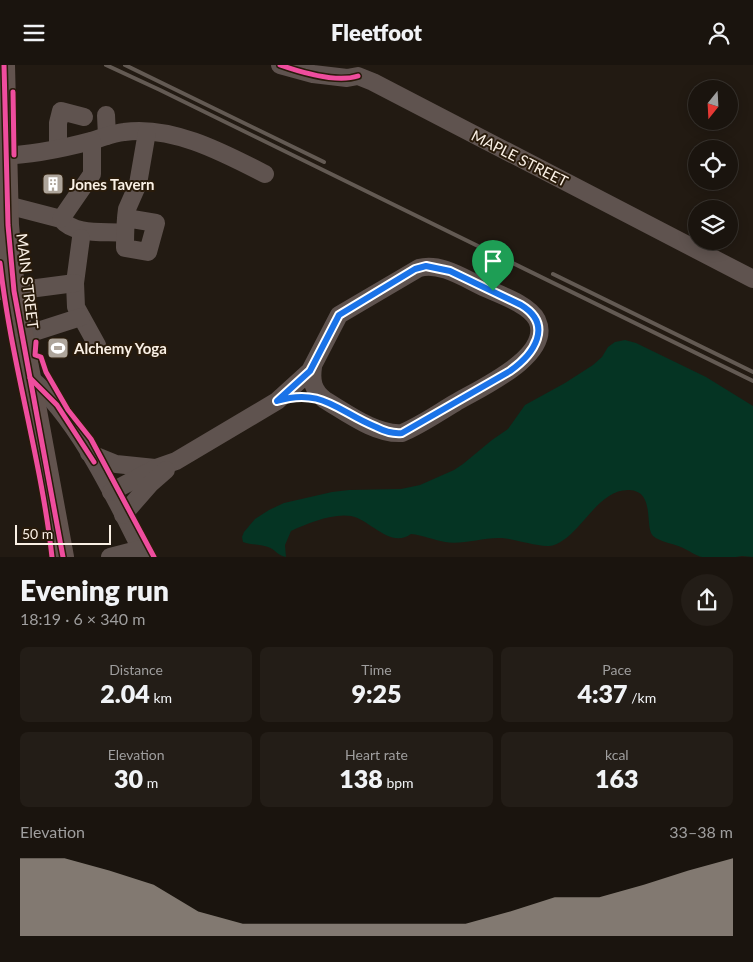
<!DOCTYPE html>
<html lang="en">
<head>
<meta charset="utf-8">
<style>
  body { margin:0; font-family:Lato,sans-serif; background:#231d17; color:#f1f3f6; height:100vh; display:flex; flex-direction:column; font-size:19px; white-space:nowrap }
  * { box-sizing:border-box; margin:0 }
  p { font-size:16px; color:#9f9e9e }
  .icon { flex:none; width:28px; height:28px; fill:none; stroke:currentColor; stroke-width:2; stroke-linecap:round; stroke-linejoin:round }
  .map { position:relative; height:492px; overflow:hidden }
  .drawer { display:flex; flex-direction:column; background:#1a140e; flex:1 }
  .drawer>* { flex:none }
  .needle { width:32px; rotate:198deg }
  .controls { position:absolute; left:688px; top:15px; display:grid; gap:10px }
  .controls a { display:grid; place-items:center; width:50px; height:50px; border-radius:50%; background:#1a140e; box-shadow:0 2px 12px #0003,0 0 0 1px #38332e; font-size:25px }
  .scale { position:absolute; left:15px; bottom:12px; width:96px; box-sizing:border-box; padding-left:5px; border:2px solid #faf0e5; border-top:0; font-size:14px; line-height:18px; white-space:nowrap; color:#faf0e5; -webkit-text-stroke:4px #291b0b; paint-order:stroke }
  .pin { position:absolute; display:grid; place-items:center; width:42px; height:42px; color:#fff; margin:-51px -21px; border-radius:50% 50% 50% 0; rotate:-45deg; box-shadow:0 0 5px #0007 }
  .pin .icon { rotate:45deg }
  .round { display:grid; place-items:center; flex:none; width:52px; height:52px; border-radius:26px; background:#231d17 }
  .headline { display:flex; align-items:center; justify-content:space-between; height:85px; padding:0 20px }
  h1 { font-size:28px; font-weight:800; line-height:38px }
  .stats { display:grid; grid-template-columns:repeat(3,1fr); gap:8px; height:85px; padding:5px 20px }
  .stats div { display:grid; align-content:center; border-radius:8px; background:#231d17; text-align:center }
  .stats b { font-size:25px; font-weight:800 }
  .stats small { font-size:14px; font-weight:400 }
  .stats p { font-size:14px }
  .chart { height:140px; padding:10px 20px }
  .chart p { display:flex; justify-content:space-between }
  .chart svg { width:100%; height:90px; margin-top:5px; fill:#aea59b; opacity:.7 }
  header { display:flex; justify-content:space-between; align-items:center; height:65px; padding:0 20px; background:#1a140e; font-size:22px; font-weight:800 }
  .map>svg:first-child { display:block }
</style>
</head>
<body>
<header><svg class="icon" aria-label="menu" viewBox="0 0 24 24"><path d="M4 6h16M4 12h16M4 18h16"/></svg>Fleetfoot<svg class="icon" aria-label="person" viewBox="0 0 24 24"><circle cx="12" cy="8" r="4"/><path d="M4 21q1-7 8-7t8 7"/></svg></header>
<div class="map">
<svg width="753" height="492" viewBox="0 0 753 492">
  <rect width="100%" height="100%" fill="#221a12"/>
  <path fill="#053423" d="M625 275 636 278 706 312 753 341V492L742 491 736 492C725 492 713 492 702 492 696 491 690 486 685 484 677 479 659 477 653 471 644 462 656 426 629 425 597 424 581 471 554 480 543 484 515 474 502 473 483 472 463 480 445 477 433 475 423 470 411 469 390 484 371 455 351 451 333 448 308 458 291 466L285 480 286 492C278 491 275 484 268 482 260 479 251 480 243 477L242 472 244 467 255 454 269 445 284 438 332 427 349 425 401 424 420 420 454 405 463 399 492 375 508 364 525 340 565 318 593 300 602 292 608 282 615 277Z"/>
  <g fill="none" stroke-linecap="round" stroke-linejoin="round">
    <g stroke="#5f534f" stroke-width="18">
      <polyline points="280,0 313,9 347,13 358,11 373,17 753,214"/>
      <polyline points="106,50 107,71"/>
      <polyline points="58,83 58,58 61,46 84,52"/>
      <path d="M0 91C31 90 61 84 91 76 102 73 113 68 124 67 172 60 224 88 265 109"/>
      <path d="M7 140 61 154C75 171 104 166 125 168"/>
      <path d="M126 153 156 158 148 187 125 183C125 170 125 157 127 144L138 119 147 67"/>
      <polyline points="61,154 92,109 92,76"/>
      <polyline points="81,173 75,218 76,242 97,280"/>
      <polyline points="0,226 14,226 75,218"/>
      <polyline points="22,271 81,252"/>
      <path d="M30 313C79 354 116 435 145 492"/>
      <polyline points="89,388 116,399 155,403"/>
      <path d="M111 427 156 403 176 396 277 336 310 306 339 250 419 203C440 197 464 213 483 222 498 229 529 239 537 255 554 291 478 324 455 338 438 348 421 360 402 368 376 370 347 348 325 335 313 326 311 316 313 302"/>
      <polyline points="123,450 150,419 166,405"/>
      <polyline points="110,492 141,484"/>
    </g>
    <polyline stroke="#62534e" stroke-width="22" points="4,0 8,160 14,226 63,492"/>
    <g stroke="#635a53" stroke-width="4">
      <polyline points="106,0 160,25 753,316"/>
      <polyline points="125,0 324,97"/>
      <polyline points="553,209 753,307"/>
    </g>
    <g stroke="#291b0b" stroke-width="8">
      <g id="cycleway">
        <polyline points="4,0 8,160 14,226 63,492"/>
        <path d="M280 0C300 7 337 18 358 11"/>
        <polyline points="13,27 14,90"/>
        <path d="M0 198C11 297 41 393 52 492"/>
        <polyline points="36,277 35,290 41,292 46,307 68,345 91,374 154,492"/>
        <polyline points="30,313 57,340 94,397"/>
      </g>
    </g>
    <use href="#cycleway" stroke="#ef4d9e" stroke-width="5"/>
  </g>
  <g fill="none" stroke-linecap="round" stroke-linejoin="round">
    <g stroke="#fff" stroke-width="10">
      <path id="route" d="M426 201 450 206 521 240C554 260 534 289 510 306L402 368C393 369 384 366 376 362 338 347 322 322 277 336L310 306 339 250 415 204Z"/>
    </g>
    <use href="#route" stroke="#1a73e8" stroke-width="6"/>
  </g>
  <defs>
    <g id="building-square" transform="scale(1.125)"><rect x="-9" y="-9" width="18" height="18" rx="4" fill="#aea59b" stroke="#291b0b"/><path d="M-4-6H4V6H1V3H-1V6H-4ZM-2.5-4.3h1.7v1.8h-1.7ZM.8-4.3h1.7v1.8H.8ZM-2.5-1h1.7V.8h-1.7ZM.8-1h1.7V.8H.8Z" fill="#fff"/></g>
    <g id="stadium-square" transform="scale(1.125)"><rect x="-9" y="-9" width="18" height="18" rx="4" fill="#aea59b" stroke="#291b0b"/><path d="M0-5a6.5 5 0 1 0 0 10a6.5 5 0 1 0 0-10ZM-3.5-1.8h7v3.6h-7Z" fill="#fff"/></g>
  </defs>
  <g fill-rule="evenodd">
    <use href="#building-square" x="53" y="119"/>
    <use href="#stadium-square" x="58" y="283"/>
  </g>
  <g text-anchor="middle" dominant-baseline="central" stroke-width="4" stroke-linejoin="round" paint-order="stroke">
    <g font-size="15" fill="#faf0e5" stroke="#291b0b">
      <text transform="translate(520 93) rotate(27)">MAPLE STREET</text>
      <text transform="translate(28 216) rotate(83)">MAIN STREET</text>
    </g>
    <g font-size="15" font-weight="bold" fill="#faf0e5" stroke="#291b0b" text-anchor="start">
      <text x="69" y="119">Jones Tavern</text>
      <text x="74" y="283">Alchemy Yoga</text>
    </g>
  </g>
</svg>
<div class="controls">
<a><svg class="needle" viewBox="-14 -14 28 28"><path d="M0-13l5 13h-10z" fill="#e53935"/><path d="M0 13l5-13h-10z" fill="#9f9e9e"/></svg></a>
<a><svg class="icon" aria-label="locate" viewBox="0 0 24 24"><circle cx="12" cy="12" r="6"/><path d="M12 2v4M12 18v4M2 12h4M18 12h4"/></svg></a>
<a><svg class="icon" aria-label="layers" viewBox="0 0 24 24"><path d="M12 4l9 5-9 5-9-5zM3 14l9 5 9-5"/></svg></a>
</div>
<div class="scale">50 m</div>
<div class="pin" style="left:493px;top:226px;background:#1e9e55"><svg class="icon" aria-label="arrive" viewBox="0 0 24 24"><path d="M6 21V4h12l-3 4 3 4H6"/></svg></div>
</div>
<section class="drawer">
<div class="headline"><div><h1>Evening run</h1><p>18:19 · 6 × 340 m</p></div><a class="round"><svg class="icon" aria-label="share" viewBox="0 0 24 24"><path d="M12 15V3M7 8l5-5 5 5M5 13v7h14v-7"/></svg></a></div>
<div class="stats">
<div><p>Distance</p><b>2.04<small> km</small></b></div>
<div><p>Time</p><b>9:25</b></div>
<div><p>Pace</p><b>4:37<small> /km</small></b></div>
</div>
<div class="stats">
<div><p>Elevation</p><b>30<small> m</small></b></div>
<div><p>Heart rate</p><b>138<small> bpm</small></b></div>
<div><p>kcal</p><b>163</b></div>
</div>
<div class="chart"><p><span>Elevation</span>33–38 m</p>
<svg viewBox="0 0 160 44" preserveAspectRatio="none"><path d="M0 44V6L10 6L20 12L30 19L40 32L50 38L60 38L70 38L80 38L90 38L100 38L110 32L120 25L130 25L140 19L150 12L160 6V44z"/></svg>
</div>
</section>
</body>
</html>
